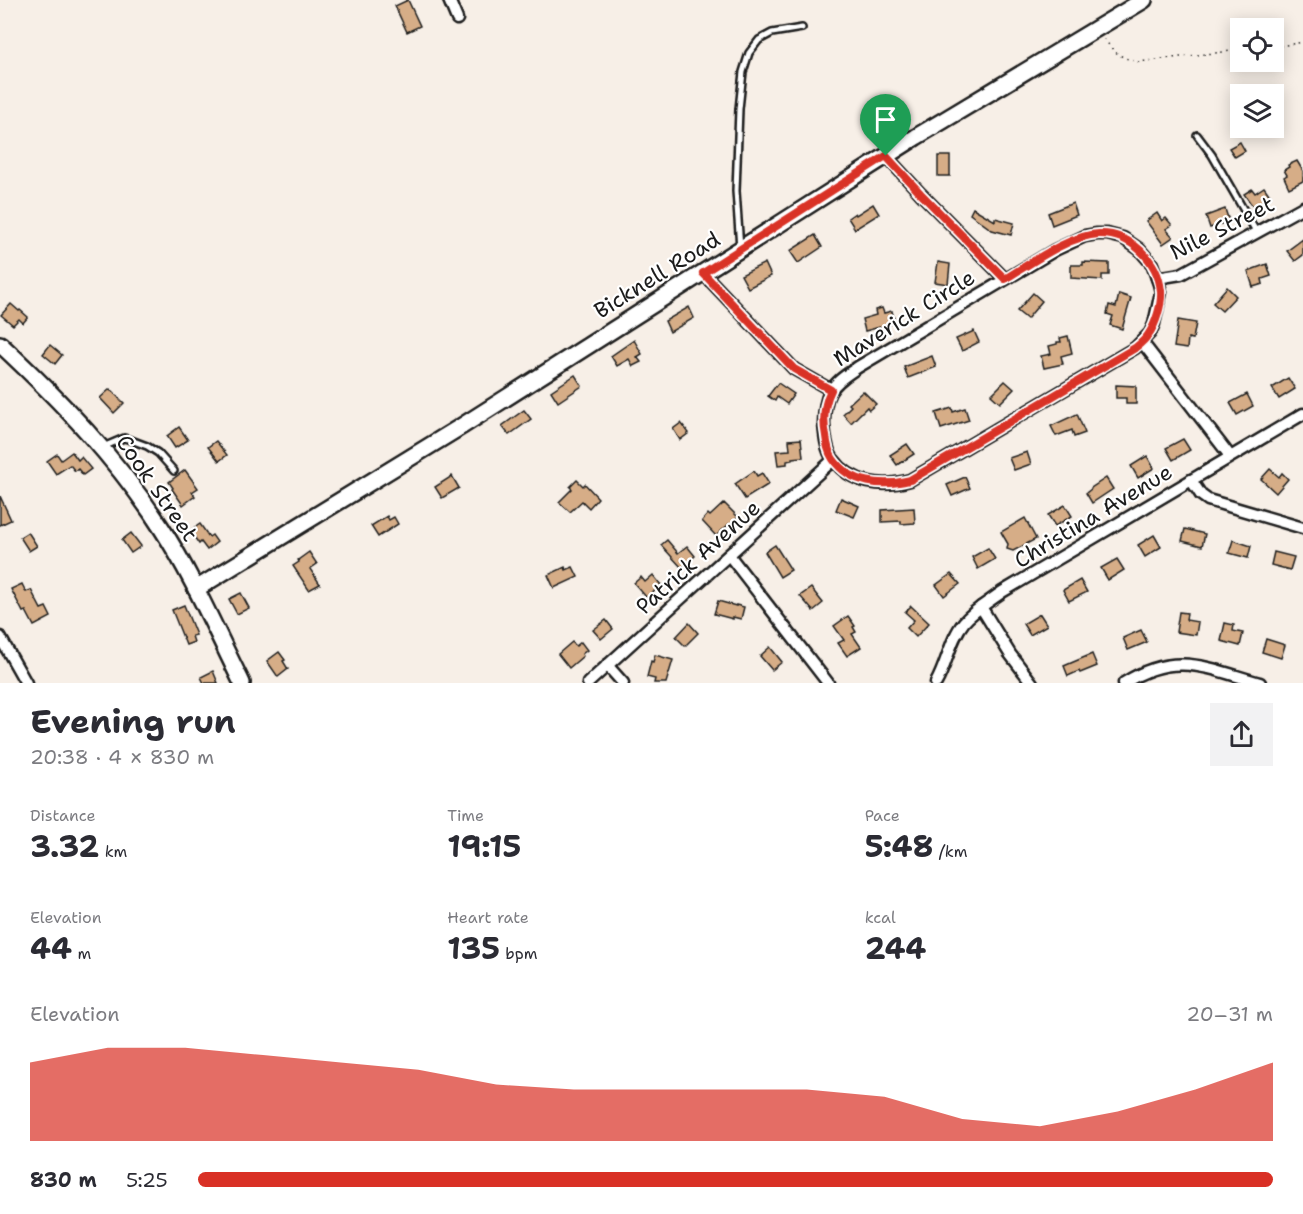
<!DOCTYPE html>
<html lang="en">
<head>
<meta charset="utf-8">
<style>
  body { margin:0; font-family:"Shantell Sans",sans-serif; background:#f2f2f3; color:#2b2b33; height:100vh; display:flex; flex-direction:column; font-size:22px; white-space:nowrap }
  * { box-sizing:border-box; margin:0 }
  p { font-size:20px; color:#7c7c81 }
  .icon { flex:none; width:33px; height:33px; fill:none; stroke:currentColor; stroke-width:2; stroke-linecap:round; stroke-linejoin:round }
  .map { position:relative; height:683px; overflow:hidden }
  .panel { display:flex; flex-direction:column; background:#fff; flex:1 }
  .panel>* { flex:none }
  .buttons { position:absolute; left:1230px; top:18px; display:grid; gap:12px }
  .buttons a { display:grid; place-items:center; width:54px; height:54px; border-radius:0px; background:#fff; box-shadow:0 3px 15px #0003; font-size:30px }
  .pin { position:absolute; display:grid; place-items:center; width:51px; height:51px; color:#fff; margin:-62px -26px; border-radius:50% 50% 50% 0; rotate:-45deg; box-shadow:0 0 6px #0007 }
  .pin .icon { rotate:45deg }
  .round { display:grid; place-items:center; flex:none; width:63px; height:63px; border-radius:0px; background:#f2f2f3 }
  .summary { display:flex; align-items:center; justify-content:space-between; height:102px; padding:0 30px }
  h1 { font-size:33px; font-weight:700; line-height:45px }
  .stats { display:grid; grid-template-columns:repeat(3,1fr); gap:9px; height:102px; padding:6px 30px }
  .stats div { display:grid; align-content:center }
  .stats b { font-size:30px; font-weight:700 }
  .stats small { font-size:16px; font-weight:400 }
  .stats p { font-size:16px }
  .chart { height:168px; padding:12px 30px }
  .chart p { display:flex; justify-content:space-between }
  .chart svg { width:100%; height:108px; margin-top:6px; fill:#d93025; opacity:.7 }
  ul { padding:0 30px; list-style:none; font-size:20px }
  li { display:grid; grid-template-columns:96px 72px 1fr; align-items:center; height:45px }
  li i { height:15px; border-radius:8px; background:#d93025 }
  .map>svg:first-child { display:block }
</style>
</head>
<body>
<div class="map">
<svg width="1303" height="683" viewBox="0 0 1303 683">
  <rect width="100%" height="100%" fill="#f7efe7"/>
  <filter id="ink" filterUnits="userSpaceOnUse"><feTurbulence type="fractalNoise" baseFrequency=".0167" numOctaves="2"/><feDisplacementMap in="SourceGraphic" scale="12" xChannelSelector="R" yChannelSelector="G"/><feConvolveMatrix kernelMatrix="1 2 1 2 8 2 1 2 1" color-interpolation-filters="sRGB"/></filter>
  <g filter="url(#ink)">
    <g fill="#d6ad87" stroke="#1c1c1c" stroke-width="1.5">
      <polygon points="408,0 420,26 407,32 395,6"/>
      <polygon points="1240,142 1245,151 1235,157 1229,148"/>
      <rect x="938" y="156" width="12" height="20"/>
      <polygon points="1297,161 1303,171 1303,181 1289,188 1284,177 1287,175 1284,170 1289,167 1288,165"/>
      <polygon points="1264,187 1271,197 1254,208 1244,194 1252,189 1255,193"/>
      <polygon points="1073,203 1077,215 1052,225 1048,213"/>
      <polygon points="873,204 879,214 855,229 848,218 855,213 856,215"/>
      <polygon points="973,208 995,221 995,218 1014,223 1011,235 992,230 970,214"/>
      <polygon points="1225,209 1229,221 1210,228 1206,216"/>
      <polygon points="1157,213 1162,221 1166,218 1172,225 1166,229 1173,237 1163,244 1146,221"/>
      <polygon points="815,235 822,247 798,263 790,251"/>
      <polygon points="1303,239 1303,255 1295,261 1287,251"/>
      <polygon points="938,262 950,264 948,284 935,282"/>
      <polygon points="1083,262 1109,263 1109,275 1102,275 1102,280 1071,278 1071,265 1083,265"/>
      <polygon points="765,263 771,276 748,288 741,275"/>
      <polygon points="1267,264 1271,276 1262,279 1263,284 1253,287 1248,271"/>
      <polygon points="1227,287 1236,296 1222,311 1213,303"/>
      <polygon points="1033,293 1042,301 1027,319 1017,311"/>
      <polygon points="1119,294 1131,298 1122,329 1110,325 1113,316 1107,314 1109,305 1116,307"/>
      <polygon points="11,304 19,311 20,310 28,317 23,323 19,319 13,325 1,315"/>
      <polygon points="689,307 694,318 670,332 665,321"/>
      <polygon points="882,308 884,313 892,311 895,323 865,331 862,319 876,315 875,310"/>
      <polygon points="1178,320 1196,323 1193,339 1188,338 1187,349 1174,347"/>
      <polygon points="974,331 979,342 962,351 956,339"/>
      <polygon points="1068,336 1072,353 1061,356 1063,364 1044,368 1041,356 1051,354 1049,346 1057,344 1057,342 1061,342 1060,338"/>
      <polygon points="634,340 642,354 637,357 641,362 633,366 629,359 617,366 611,356"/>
      <polygon points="50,345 62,355 55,364 43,354"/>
      <polygon points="932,356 936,367 908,378 904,367"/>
      <polygon points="575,375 582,386 558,402 551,391"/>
      <polygon points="1288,378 1295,389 1279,399 1272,388"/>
      <polygon points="1005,381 1014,389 1000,403 991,395"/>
      <polygon points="778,383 794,394 787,404 777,397 775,401 768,396"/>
      <polygon points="1116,385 1136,386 1136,404 1126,404 1126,398 1116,398"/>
      <polygon points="110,389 124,403 114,413 100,398"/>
      <polygon points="863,391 876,404 869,410 867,407 851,423 843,414 851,406 849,404"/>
      <polygon points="1247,394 1253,406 1237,415 1230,403"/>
      <polygon points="952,408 953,412 965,408 969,420 941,429 936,413"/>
      <polygon points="524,410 531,419 509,435 502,426"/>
      <polygon points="1077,414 1085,433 1074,437 1072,430 1056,436 1051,426"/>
      <polygon points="681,423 689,433 680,440 673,429"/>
      <polygon points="179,427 188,440 175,448 167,436"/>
      <polygon points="801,439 803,457 792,458 792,460 787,461 787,464 778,465 776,451 790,450 789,440"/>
      <polygon points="1183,439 1190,450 1173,460 1166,448"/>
      <polygon points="216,441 227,455 219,461 208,447"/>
      <polygon points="907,444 914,454 897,465 890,455"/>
      <polygon points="72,452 78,460 81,457 91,469 83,475 78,469 75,471 70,465 56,474 47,461 57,454 61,460"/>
      <polygon points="1027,452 1031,464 1014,470 1009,458"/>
      <polygon points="1147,456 1154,468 1138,478 1131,466"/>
      <polygon points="1270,469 1279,477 1282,473 1288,479 1276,493 1261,479"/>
      <polygon points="185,470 198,488 192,492 195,496 183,505 172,489 173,488 169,482"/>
      <polygon points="754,471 757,476 762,473 769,484 745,499 735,484"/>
      <polygon points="452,476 459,488 442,498 435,487"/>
      <polygon points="965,477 970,488 952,496 947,485"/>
      <polygon points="1106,478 1113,489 1092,503 1086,493 1091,489 1091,488"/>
      <polygon points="577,480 583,486 585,484 598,498 589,508 582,501 570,512 559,502 572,489 570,487"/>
      <polygon points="0,496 11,520 0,525"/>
      <polygon points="841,498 859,506 854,517 836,510"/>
      <polygon points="724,503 738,517 730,525 729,524 716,536 702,521 708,514 710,516"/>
      <polygon points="1065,505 1072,516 1055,526 1048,515"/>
      <polygon points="914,508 915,523 901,524 901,521 882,522 882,510"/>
      <polygon points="387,516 389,520 394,517 398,524 378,537 371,526"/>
      <polygon points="1025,518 1036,539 1013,551 1007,549 1008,544 1001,532"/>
      <polygon points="200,524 209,537 212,535 217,542 207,550 201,542 199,544 190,531"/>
      <polygon points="1185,529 1205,534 1202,546 1182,541"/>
      <polygon points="28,532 37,546 29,551 20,537"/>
      <polygon points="131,533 141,546 131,553 122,540"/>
      <polygon points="1154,535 1161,547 1145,557 1138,545"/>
      <polygon points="667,540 678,553 687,546 695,556 682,568 661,545"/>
      <polygon points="1233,540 1251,546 1248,558 1229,553"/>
      <polygon points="775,545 791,570 780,577 765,552"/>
      <polygon points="988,548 995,559 978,569 972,557"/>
      <polygon points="309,552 317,564 310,569 320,584 309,590 293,566 299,562 298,560"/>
      <polygon points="1274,552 1294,557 1290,570 1271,565"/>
      <polygon points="1117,559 1124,570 1108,580 1101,568"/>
      <polygon points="565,567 566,570 573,567 578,577 554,588 548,575"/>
      <polygon points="951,574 960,584 944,596 936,585"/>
      <polygon points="653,575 661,585 647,598 634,583 641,577 645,582"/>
      <polygon points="1080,580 1087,592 1069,601 1063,590"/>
      <polygon points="22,584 26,592 31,590 41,609 46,607 51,617 34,626 26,611 23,612 11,589"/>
      <polygon points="811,588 823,603 813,611 800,596"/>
      <polygon points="241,593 249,608 237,614 229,599"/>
      <polygon points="718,601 736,606 736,605 744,607 741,619 733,617 733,619 714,614"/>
      <polygon points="184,605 196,635 192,636 194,642 186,645 172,610"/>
      <polygon points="911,606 929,623 916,637 907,628 914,620 905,612"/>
      <polygon points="1179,612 1187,613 1186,620 1198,622 1196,635 1176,632"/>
      <polygon points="1040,614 1047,625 1030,635 1023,624"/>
      <polygon points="848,616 855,626 853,627 856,632 852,634 861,647 847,656 838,643 844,640 834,626"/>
      <polygon points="606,620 613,629 601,639 593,630"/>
      <polygon points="689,623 698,633 685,646 676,637"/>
      <polygon points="1225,623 1234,625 1233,631 1243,633 1240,646 1221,641"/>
      <polygon points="1141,630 1147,642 1128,650 1123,638"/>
      <polygon points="1266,639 1285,645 1281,658 1262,652"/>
      <polygon points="572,642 576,646 581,642 587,650 582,654 583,656 569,668 558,654"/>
      <polygon points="770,647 782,662 772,670 760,656"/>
      <polygon points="279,652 285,660 283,661 288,669 278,677 267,661"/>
      <polygon points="1092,654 1097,666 1080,673 1079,671 1068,676 1064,666"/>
      <polygon points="655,655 673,660 666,683 654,683 655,679 647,677 651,661 653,662"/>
      <polygon points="213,671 218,683 204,683 201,677"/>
    </g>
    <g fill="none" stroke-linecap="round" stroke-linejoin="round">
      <g stroke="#1c1c1c" stroke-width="10">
        <g id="lane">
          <polyline points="1197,135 1212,155 1257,233"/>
          <polyline points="740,248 736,191 739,109 743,72 749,53 759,40 772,33 802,28"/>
          <polyline points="103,447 124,438 131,440 147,446 158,453 174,471"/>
        </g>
      </g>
      <g stroke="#1c1c1c" stroke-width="15">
        <g id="street">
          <polyline points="449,0 457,19"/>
          <polyline points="886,156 921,194 1005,279"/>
          <path d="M1097 234H1107L1123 238 1139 249 1152 264 1159 284 1161 292 1154 324 1150 333 1135 348 910 480C883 488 851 484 833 459 826 450 825 435 824 424 824 413 825 401 830 392 836 381 848 374 858 367L1055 250 1085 236Z"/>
          <polyline points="703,273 794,369 831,390"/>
          <polyline points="1157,278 1181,274 1303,207"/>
          <polyline points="1142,342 1230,456"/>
          <polyline points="1191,480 1201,495 1208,500 1303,528"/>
          <polyline points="729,555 828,683"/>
          <polyline points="981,607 1010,654 1032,683"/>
          <polyline points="0,637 26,683"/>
          <polyline points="607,665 623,683"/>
          <polyline points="588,683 833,460"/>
          <path d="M936 683C947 664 950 639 964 622 974 610 990 601 1002 592L1303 414"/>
          <path d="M1124 683C1175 650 1207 668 1260 683"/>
        </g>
      </g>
      <g stroke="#1c1c1c" stroke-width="20">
        <g id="secondary">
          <path d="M0 344C60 400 118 460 162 529 193 577 216 631 242 683"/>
          <polyline points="196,589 462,426 916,137 1144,0"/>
        </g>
      </g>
      <g stroke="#1c1c1c" stroke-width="1.5" stroke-dasharray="1.5 4.5" stroke-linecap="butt">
        <path d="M1104 39C1116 54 1119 57 1138 62L1240 50"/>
        <polyline points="1274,47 1303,42"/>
      </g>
      <use href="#lane" stroke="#fff" stroke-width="5"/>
      <use href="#street" stroke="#fff" stroke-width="10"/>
      <use href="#secondary" stroke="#fff" stroke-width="15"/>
    </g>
  </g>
  <g fill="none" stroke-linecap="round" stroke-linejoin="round" filter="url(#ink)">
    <g stroke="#fff" stroke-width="12">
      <path id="route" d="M886 156 921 194 1005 279C1030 264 1069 235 1099 234 1130 233 1158 260 1161 291 1162 304 1156 324 1148 335 1145 340 1140 344 1135 348L910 480C883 487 850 484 833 459 828 452 827 444 826 436 823 421 824 404 831 390L794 369 703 273Z"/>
    </g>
    <use href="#route" stroke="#d93025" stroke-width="8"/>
  </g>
  <g text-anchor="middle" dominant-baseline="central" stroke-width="4.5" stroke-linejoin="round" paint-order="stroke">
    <g font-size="22" fill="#1c1c1c" stroke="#fff">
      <text transform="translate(1222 228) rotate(-27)">Nile Street</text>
      <text transform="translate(657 275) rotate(-32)">Bicknell Road</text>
      <text transform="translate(904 318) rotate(-32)">Maverick Circle</text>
      <text transform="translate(157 488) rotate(55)">Cook Street</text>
      <text transform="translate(1093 516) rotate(-31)">Christina Avenue</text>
      <text transform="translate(698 557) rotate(-42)">Patrick Avenue</text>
    </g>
  </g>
</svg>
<div class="buttons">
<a><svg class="icon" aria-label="locate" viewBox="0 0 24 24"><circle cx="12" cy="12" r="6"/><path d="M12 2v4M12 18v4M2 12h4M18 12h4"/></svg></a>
<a><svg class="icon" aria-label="layers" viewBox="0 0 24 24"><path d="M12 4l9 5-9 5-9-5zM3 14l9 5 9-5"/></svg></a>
</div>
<div class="pin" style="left:886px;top:156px;background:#1e9e55"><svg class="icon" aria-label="arrive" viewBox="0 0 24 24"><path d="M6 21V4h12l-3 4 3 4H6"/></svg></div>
</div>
<section class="panel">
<div class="summary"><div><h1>Evening run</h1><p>20:38 · 4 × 830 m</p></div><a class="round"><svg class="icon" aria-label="share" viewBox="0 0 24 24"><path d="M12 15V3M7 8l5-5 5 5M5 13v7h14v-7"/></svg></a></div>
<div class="stats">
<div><p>Distance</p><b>3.32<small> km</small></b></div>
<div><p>Time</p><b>19:15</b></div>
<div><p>Pace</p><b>5:48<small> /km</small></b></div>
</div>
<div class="stats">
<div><p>Elevation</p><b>44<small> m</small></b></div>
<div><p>Heart rate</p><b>135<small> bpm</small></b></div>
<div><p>kcal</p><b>244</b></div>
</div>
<div class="chart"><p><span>Elevation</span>20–31 m</p>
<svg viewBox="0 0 160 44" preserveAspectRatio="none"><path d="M0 44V12L10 6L20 6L30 9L40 12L50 15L60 21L70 23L80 23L90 23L100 23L110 26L120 35L130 38L140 32L150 23L160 12V44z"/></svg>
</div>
<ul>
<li><b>830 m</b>5:25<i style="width:100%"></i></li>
</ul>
</section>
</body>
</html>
